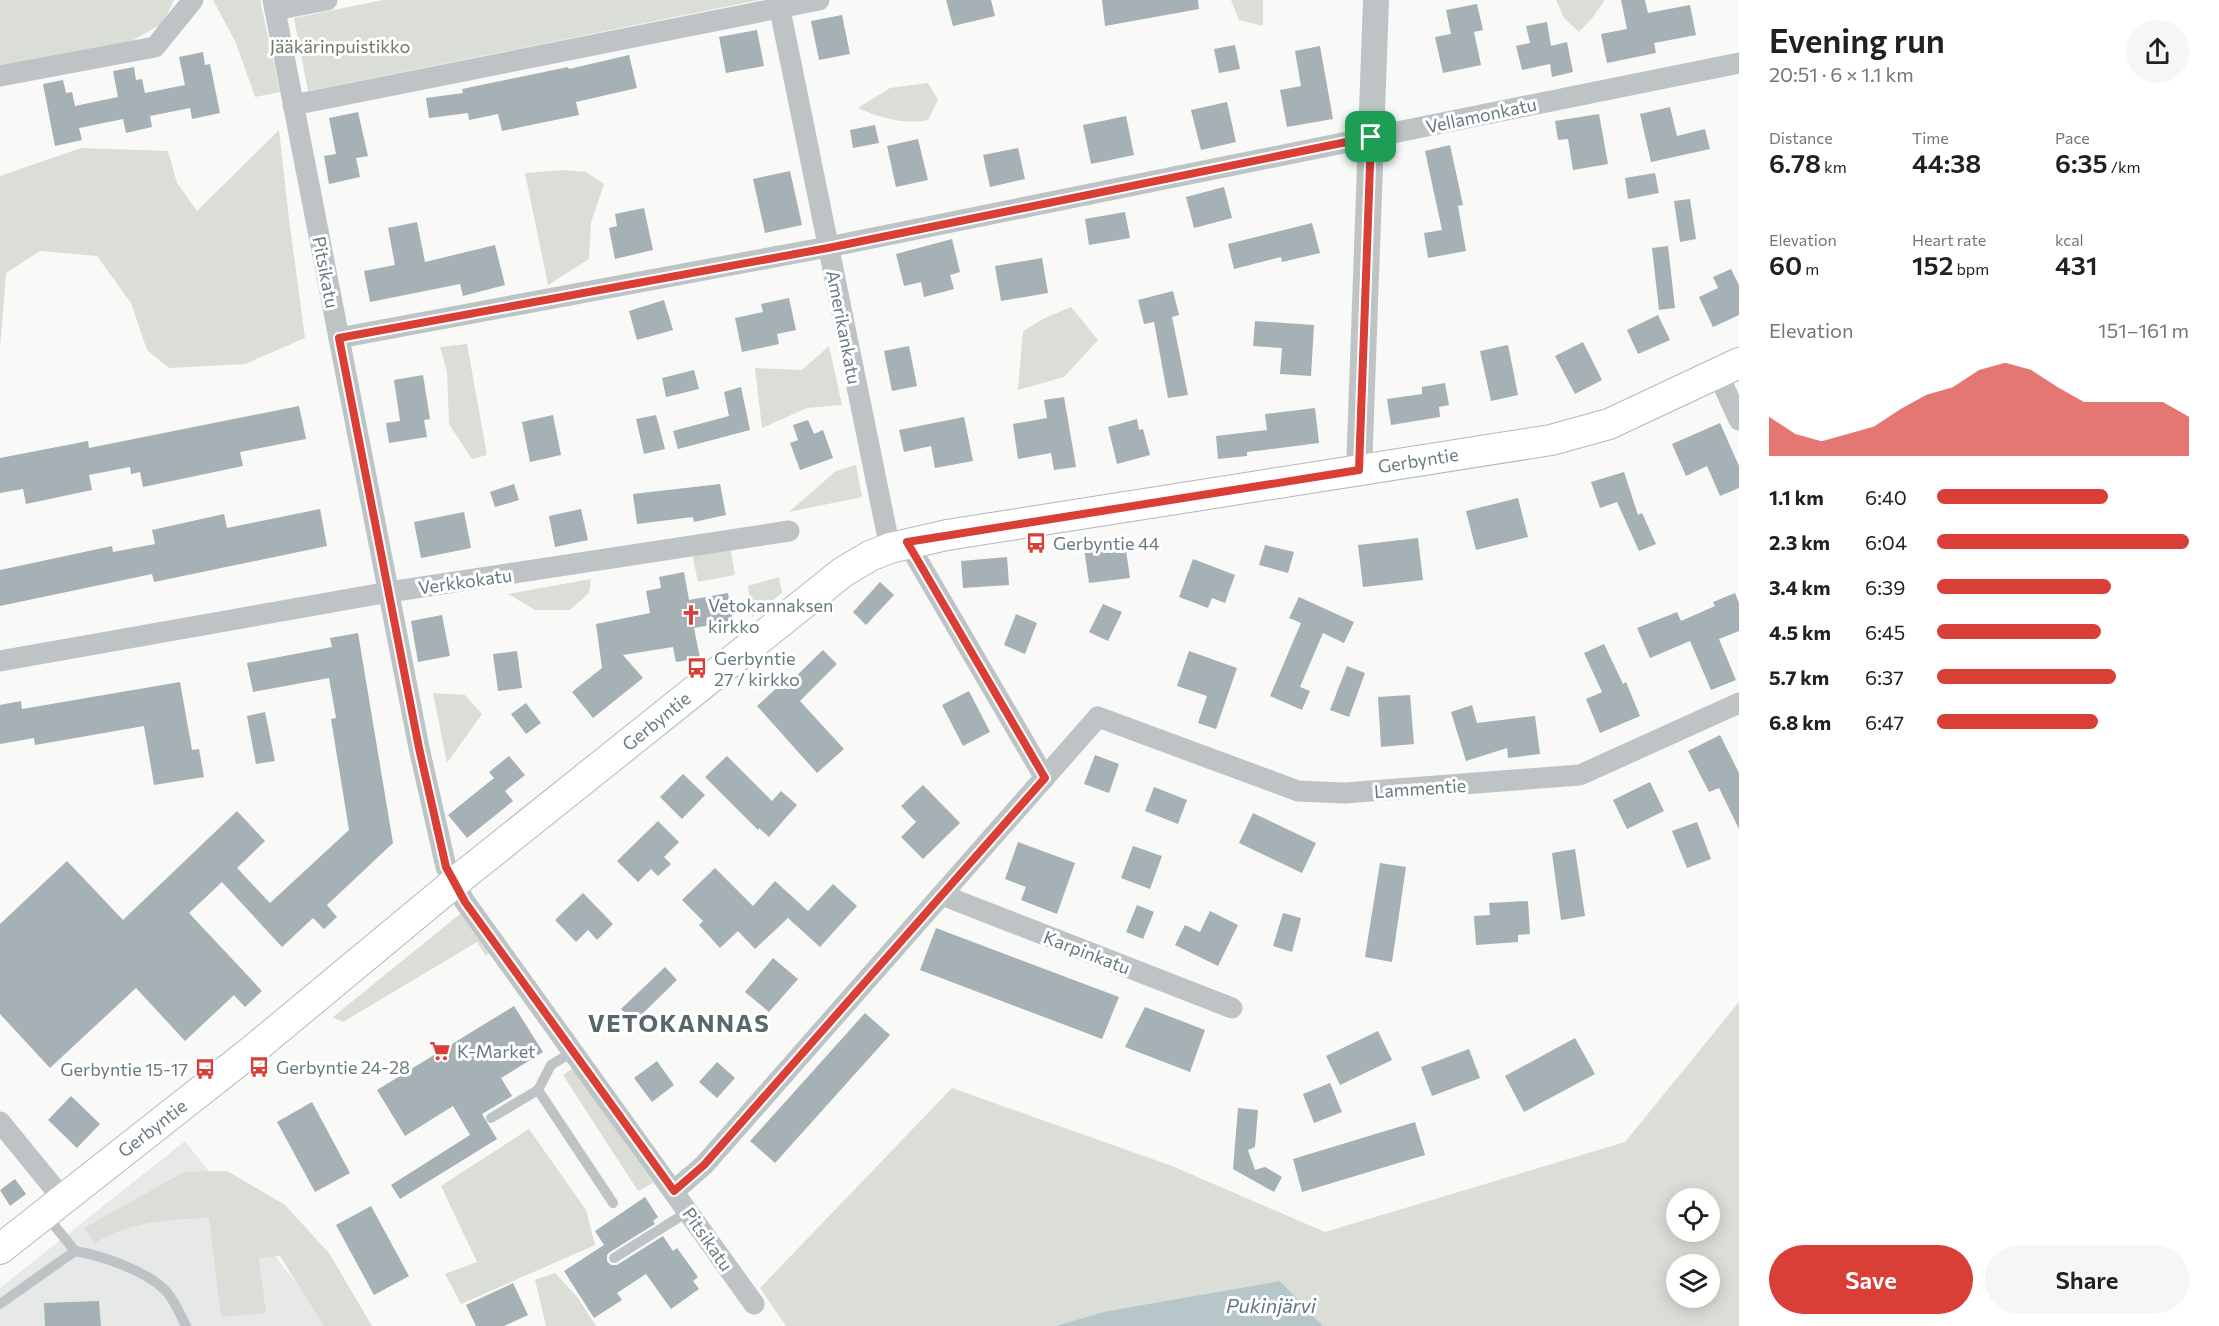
<!DOCTYPE html>
<html lang="en">
<head>
<meta charset="utf-8">
<style>
  body { margin:0; font-family:Commissioner,sans-serif; background:#f6f6f6; color:#202124; height:100vh; display:flex; flex-direction:column; font-size:22px; white-space:nowrap }
  * { box-sizing:border-box; margin:0 }
  p { font-size:20px; color:#757577 }
  .icon { flex:none; width:33px; height:33px; fill:none; stroke:currentColor; stroke-width:2; stroke-linecap:round; stroke-linejoin:round }
  .map { position:relative; flex:1; overflow:hidden }
  .sheet { display:flex; flex-direction:column; background:#fff; width:480px }
  .sheet>* { flex:none }
  .tools { position:absolute; left:1666px; top:1188px; display:grid; gap:12px }
  .tools a { display:grid; place-items:center; width:54px; height:54px; border-radius:50%; background:#fff; box-shadow:0 3px 15px #0003; font-size:30px }
  .pin { position:absolute; display:grid; place-items:center; width:51px; height:51px; color:#fff; margin:-26px; border-radius:12px; box-shadow:0 3px 9px #0006 }
  .round { display:grid; place-items:center; flex:none; width:63px; height:63px; border-radius:32px; background:#f6f6f6 }
  .summary { display:flex; align-items:center; justify-content:space-between; height:102px; padding:0 30px }
  h1 { font-size:33px; font-weight:600; line-height:45px }
  .metrics { display:grid; grid-template-columns:repeat(3,1fr); gap:9px; height:102px; padding:6px 30px }
  .metrics div { display:grid; align-content:center }
  .metrics b { font-size:26px; font-weight:600 }
  .metrics small { font-size:16px; font-weight:400 }
  .metrics p { font-size:16px }
  .chart { height:168px; padding:12px 30px }
  .chart p { display:flex; justify-content:space-between }
  .chart svg { width:100%; height:108px; margin-top:6px; fill:#d93e37; opacity:.7 }
  .cta { display:flex; gap:12px; margin-top:auto; padding:12px 30px }
  .cta a { flex:1; height:69px; border-radius:36px; background:#d93e37; color:#fff; font-size:24px; font-weight:600; line-height:69px; text-align:center }
  .cta a+a { background:#f6f6f6; color:#202124 }
  ul { padding:0 30px; list-style:none; font-size:20px }
  li { display:grid; grid-template-columns:96px 72px 1fr; align-items:center; height:45px }
  li i { height:15px; border-radius:8px; background:#d93e37 }
  main { display:flex; flex:1; min-height:0 }
  .map>svg:first-child { display:block }
</style>
</head>
<body>
<main>
<div class="map">
<svg width="1739" height="1326" viewBox="0 0 1739 1326">
  <rect width="100%" height="100%" fill="#f9f9f7"/>
  <polygon fill="#e7e9e8" points="185,1141 330,1326 0,1326 0,1288"/>
  <g fill="#daded6" fill-rule="evenodd">
    <polygon points="0,0 174,0 163,23 132,41 0,68"/>
    <polygon points="213,0 260,0 280,92 255,97 236,43"/>
    <polygon points="383,0 759,0 308,91 294,18"/>
    <polygon points="1231,0 1263,0 1263,26 1239,20"/>
    <polygon points="1556,0 1605,0 1592,18 1579,32 1564,18"/>
    <path d="M928 83 938 100 928 120C903 125 881 118 858 108L890 88Z"/>
    <polygon points="279,130 289,219 305,338 245,364 169,368 147,350 131,303 97,256 40,251 6,273 0,349 0,176 81,148 168,151 177,183 197,211"/>
    <polygon points="562,170 586,172 604,184 591,222 589,259 548,285 525,173"/>
    <polygon points="1071,307 1098,340 1064,377 1018,390 1023,331 1045,318"/>
    <polygon points="467,344 487,455 472,459 449,424 447,372 440,347"/>
    <polygon points="829,346 842,405 807,408 762,428 755,368 802,370"/>
    <polygon points="856,465 862,497 789,512 836,471"/>
    <polygon points="730,546 735,575 698,582 692,553"/>
    <polygon points="779,577 782,593 752,617 748,586"/>
    <polygon points="591,579 589,593 570,610 535,610 508,594"/>
    <polygon points="433,693 465,695 482,714 447,763"/>
    <polygon points="460,914 470,920 493,951 486,956 477,942 343,1022 333,1017"/>
    <path d="M1739 1002V1326H1323L1280 1281 1107 1311 1055 1326H786L760 1288 952 1088 1172 1166 1325 1232 1625 1142ZM1677 1198H1710V1232H1677ZM1677 1264H1710V1298H1677Z"/>
    <polygon points="574,1067 653,1183 638,1191 563,1075"/>
    <polygon points="529,1129 586,1210 595,1245 461,1304 445,1274 477,1262 441,1186"/>
    <path d="M227 1171 285 1205 329 1253 372 1326H324L280 1256 259 1258 266 1313 221 1317 209 1218C171 1219 127 1222 95 1243L84 1228 184 1172Z"/>
    <polygon points="555,1273 578,1298 596,1326 546,1326 535,1280"/>
  </g>
  <polygon fill="#b7c6c8" points="1280,1281 1323,1326 1055,1326 1107,1311"/>
  <g fill="#a5b1b4">
    <polygon points="946,0 991,0 995,16 953,26"/>
    <polygon points="1102,0 1198,0 1199,9 1105,26"/>
    <polygon points="1621,0 1645,0 1648,13 1690,5 1696,35 1654,43 1656,53 1607,63 1601,34 1627,29"/>
    <polygon points="1477,4 1483,30 1474,32 1481,65 1443,73 1435,37 1451,34 1446,10"/>
    <polygon points="842,15 850,54 819,60 811,21"/>
    <polygon points="1547,22 1551,46 1567,42 1573,72 1552,77 1550,64 1522,70 1516,46 1530,43 1526,26"/>
    <polygon points="757,30 764,66 726,73 719,37"/>
    <polygon points="1235,45 1240,69 1219,73 1214,49"/>
    <polygon points="1320,46 1333,119 1287,127 1280,90 1301,86 1295,51"/>
    <polygon points="203,52 205,65 210,64 220,113 192,119 190,108 150,116 152,127 126,133 123,119 79,128 82,140 55,146 43,84 63,80 66,93 72,92 75,106 118,97 113,71 134,67 136,80 142,79 145,93 185,85 179,57"/>
    <polygon points="629,55 637,88 576,102 579,115 502,131 498,114 469,120 468,113 429,118 426,98 463,93 462,89 568,67 569,69"/>
    <polygon points="1227,102 1236,142 1201,150 1191,110"/>
    <polygon points="1670,107 1677,136 1705,129 1710,149 1651,162 1640,114"/>
    <polygon points="358,112 368,156 356,158 360,177 329,184 324,156 336,154 329,118"/>
    <polygon points="1599,114 1608,164 1573,170 1568,139 1558,140 1555,121"/>
    <polygon points="1126,116 1134,155 1091,164 1083,125"/>
    <polygon points="875,125 879,143 853,148 850,130"/>
    <polygon points="918,139 928,180 896,187 887,146"/>
    <polygon points="1450,145 1463,205 1458,206 1466,251 1428,258 1424,233 1442,230 1425,151"/>
    <polygon points="1018,148 1025,179 990,187 983,155"/>
    <polygon points="790,171 802,225 765,233 753,179"/>
    <polygon points="1655,173 1659,193 1628,199 1625,178"/>
    <polygon points="1224,187 1232,218 1194,228 1186,197"/>
    <polygon points="1690,199 1696,239 1680,242 1674,201"/>
    <polygon points="644,208 653,250 615,259 609,228 617,226 615,214"/>
    <polygon points="1125,212 1130,238 1089,245 1085,219"/>
    <polygon points="417,222 425,262 495,245 505,285 463,296 460,284 370,302 364,271 395,265 388,228"/>
    <polygon points="1312,223 1320,253 1282,262 1281,257 1234,269 1228,244"/>
    <polygon points="952,239 960,272 950,275 954,289 924,297 921,282 904,286 896,254"/>
    <polygon points="1668,246 1675,308 1659,310 1652,248"/>
    <polygon points="1042,258 1048,293 1001,301 995,266"/>
    <polygon points="1731,269 1739,285 1739,315 1713,327 1699,297 1718,288 1713,277"/>
    <polygon points="1173,291 1179,315 1172,317 1188,395 1168,398 1154,322 1144,324 1138,300"/>
    <polygon points="789,298 796,330 777,334 779,344 742,352 735,318 763,312 761,304"/>
    <polygon points="664,300 673,330 637,340 629,311"/>
    <polygon points="1658,315 1670,340 1638,354 1627,330"/>
    <polygon points="1255,321 1314,325 1311,376 1280,374 1282,348 1253,346"/>
    <polygon points="1583,342 1602,380 1575,394 1555,356"/>
    <polygon points="1508,345 1518,395 1491,401 1480,351"/>
    <polygon points="909,346 917,386 892,391 884,351"/>
    <polygon points="694,370 699,389 666,397 662,378"/>
    <polygon points="423,375 430,419 424,420 427,437 389,443 386,423 400,421 394,380"/>
    <polygon points="1445,383 1449,405 1439,407 1440,417 1391,425 1387,399 1422,394 1422,387"/>
    <polygon points="741,387 750,430 678,449 673,431 729,416 724,392"/>
    <polygon points="1064,397 1076,467 1054,470 1051,453 1018,459 1013,424 1047,418 1044,400"/>
    <polygon points="299,406 306,439 240,452 243,466 143,487 140,472 131,474 130,467 89,475 92,490 26,504 23,489 0,493 0,458 88,441 89,448"/>
    <polygon points="1315,408 1319,443 1247,452 1247,456 1218,459 1216,436 1267,430 1265,414"/>
    <polygon points="553,415 561,455 530,462 522,422"/>
    <polygon points="656,415 665,449 644,454 636,419"/>
    <polygon points="964,417 973,461 935,468 931,446 904,452 899,430"/>
    <polygon points="1137,419 1139,430 1143,429 1150,455 1117,464 1108,427"/>
    <polygon points="808,420 814,434 823,430 833,458 800,470 790,443 798,440 793,425"/>
    <polygon points="1720,423 1739,466 1739,488 1720,496 1707,466 1686,476 1672,444"/>
    <polygon points="1624,472 1638,515 1642,513 1656,544 1639,551 1617,502 1600,508 1591,482"/>
    <polygon points="514,484 519,500 495,507 490,492"/>
    <polygon points="720,484 726,515 694,522 693,517 637,524 633,494"/>
    <polygon points="1518,498 1528,537 1476,550 1466,511"/>
    <polygon points="320,509 327,546 154,582 152,574 0,606 0,570 112,546 113,552 155,544 152,530 224,514 227,528"/>
    <polygon points="581,509 588,540 555,547 549,516"/>
    <polygon points="464,512 471,548 421,558 414,522"/>
    <polygon points="1418,538 1423,580 1363,587 1358,545"/>
    <polygon points="1125,543 1130,578 1089,583 1084,548"/>
    <polygon points="1265,545 1294,552 1288,573 1259,565"/>
    <polygon points="1007,557 1009,585 963,588 961,561"/>
    <polygon points="1193,559 1235,575 1225,603 1212,598 1208,608 1179,597"/>
    <polygon points="684,572 689,600 728,593 733,621 694,628 700,658 676,662 673,647 623,655 643,678 593,718 572,692 602,668 596,624 650,613 646,591 661,588 659,577"/>
    <polygon points="880,582 894,595 866,625 853,612"/>
    <polygon points="1735,593 1739,603 1739,631 1719,639 1736,680 1711,690 1690,641 1650,658 1637,628 1677,612 1681,621 1715,606 1713,602"/>
    <polygon points="1299,597 1354,622 1344,643 1323,633 1300,687 1310,691 1302,710 1270,696 1301,623 1289,618"/>
    <polygon points="1103,604 1122,612 1108,641 1089,632"/>
    <polygon points="1016,614 1037,623 1025,654 1004,645"/>
    <polygon points="442,615 450,656 418,662 411,621"/>
    <polygon points="358,633 393,843 327,905 337,917 324,929 313,918 282,947 222,882 189,913 262,991 245,1007 234,995 185,1041 136,988 50,1068 0,1014 0,924 67,861 123,920 237,811 265,841 237,868 270,903 349,830 331,719 336,718 329,678 253,692 247,663 332,647 330,638"/>
    <polygon points="1604,644 1623,684 1626,682 1640,716 1600,733 1586,699 1602,692 1584,653"/>
    <polygon points="823,650 837,664 800,701 844,749 817,773 757,706 783,682 786,686"/>
    <polygon points="517,651 522,688 498,691 493,654"/>
    <polygon points="1189,651 1237,668 1216,729 1198,723 1207,696 1177,686"/>
    <polygon points="1347,666 1365,673 1349,717 1330,710"/>
    <polygon points="180,682 192,750 199,749 204,777 154,785 144,726 35,745 34,738 0,744 0,705 21,701 22,709"/>
    <polygon points="969,691 990,732 963,746 942,705"/>
    <polygon points="1410,695 1414,744 1381,747 1378,697"/>
    <polygon points="526,703 541,723 526,734 511,714"/>
    <polygon points="1472,705 1477,723 1535,716 1540,754 1508,758 1507,748 1466,761 1451,712"/>
    <polygon points="265,712 275,761 256,764 247,716"/>
    <polygon points="1720,735 1739,773 1739,829 1719,788 1709,792 1688,751"/>
    <polygon points="1095,755 1119,764 1109,793 1084,784"/>
    <polygon points="509,756 525,775 505,791 513,801 467,838 448,815 494,778 489,772"/>
    <polygon points="727,756 772,801 781,791 797,805 769,837 759,828 758,830 705,777"/>
    <polygon points="683,774 705,795 682,819 660,797"/>
    <polygon points="1650,782 1664,811 1627,829 1613,800"/>
    <polygon points="923,785 960,823 923,859 901,837 916,822 901,806"/>
    <polygon points="1154,787 1187,800 1178,824 1145,811"/>
    <polygon points="1253,813 1316,843 1302,873 1239,843"/>
    <polygon points="658,821 679,842 664,857 671,864 658,876 651,869 638,882 617,861"/>
    <polygon points="1697,822 1711,859 1687,868 1672,831"/>
    <polygon points="1018,842 1075,863 1057,914 1021,900 1026,887 1005,879"/>
    <polygon points="1133,846 1162,856 1150,889 1121,878"/>
    <polygon points="1575,849 1585,916 1561,920 1552,853"/>
    <polygon points="1380,863 1406,867 1392,962 1365,957"/>
    <polygon points="715,868 753,906 775,881 808,911 833,884 857,906 820,947 788,918 755,949 738,931 720,948 699,925 703,921 682,900"/>
    <polygon points="583,893 613,924 597,940 588,930 576,942 555,920"/>
    <polygon points="1528,901 1530,934 1518,935 1518,942 1476,945 1474,916 1490,915 1489,903"/>
    <polygon points="1137,905 1154,912 1143,939 1126,932"/>
    <polygon points="1210,911 1238,925 1218,966 1175,945 1185,925 1200,932"/>
    <polygon points="1283,913 1301,918 1292,952 1273,946"/>
    <polygon points="936,928 1119,997 1102,1039 920,970"/>
    <polygon points="773,958 798,979 769,1012 745,992"/>
    <polygon points="665,967 677,980 634,1022 621,1009"/>
    <polygon points="514,1006 543,1052 501,1078 512,1096 482,1114 497,1139 400,1199 391,1185 470,1135 453,1106 405,1136 377,1090"/>
    <polygon points="1145,1007 1205,1030 1190,1072 1125,1047"/>
    <polygon points="865,1013 890,1035 775,1163 750,1141"/>
    <polygon points="1378,1031 1392,1060 1340,1085 1326,1056"/>
    <polygon points="1575,1038 1595,1074 1524,1112 1505,1076"/>
    <polygon points="1469,1049 1480,1078 1432,1096 1421,1067"/>
    <polygon points="657,1061 674,1085 652,1102 634,1078"/>
    <polygon points="717,1062 735,1078 717,1098 699,1082"/>
    <polygon points="1330,1083 1342,1112 1314,1123 1303,1094"/>
    <polygon points="71,1096 100,1124 77,1148 48,1120"/>
    <polygon points="312,1102 350,1173 315,1192 277,1122"/>
    <polygon points="1238,1108 1258,1110 1255,1147 1248,1150 1255,1170 1265,1167 1282,1177 1274,1192 1233,1169"/>
    <polygon points="1415,1122 1425,1155 1302,1192 1293,1159"/>
    <polygon points="15,1179 26,1194 10,1206 0,1190"/>
    <polygon points="645,1197 658,1217 653,1221 655,1224 610,1252 607,1255 607,1261 611,1265 617,1265 663,1236 673,1251 677,1248 698,1277 693,1281 699,1289 671,1309 646,1274 617,1293 622,1300 594,1318 564,1271 604,1245 595,1231"/>
    <polygon points="371,1206 409,1276 374,1295 336,1225"/>
    <polygon points="513,1283 528,1315 504,1326 476,1326 466,1305"/>
    <polygon points="99,1301 101,1326 45,1326 44,1303"/>
  </g>
  <g fill="none" stroke-linecap="round" stroke-linejoin="round">
    <g stroke="#b1b9bb" stroke-width="32">
      <polyline id="secondary" points="0,1249 254,1049 454,883 843,572 870,556 890,548 947,535 1551,440 1609,424 1739,363"/>
    </g>
    <g stroke="#bec4c6" stroke-width="10">
      <polyline points="538,1090 613,1203"/>
      <polyline points="491,1118 538,1090 551,1065 574,1051"/>
      <path d="M45 1214 75 1251C102 1256 145 1270 165 1290 174 1299 180 1314 186 1326"/>
      <polyline points="614,1258 689,1211"/>
      <polyline points="0,1304 75,1251"/>
    </g>
    <g stroke="#bec4c6" stroke-width="21">
      <polyline points="273,0 419,748 446,867 465,902 754,1304"/>
      <polyline points="778,0 890,548"/>
      <polyline points="275,10 327,0"/>
      <polyline points="0,76 155,47 193,0"/>
      <polyline points="293,105 819,0"/>
      <polyline points="339,338 828,247 1739,63"/>
      <polyline points="1718,374 1739,420"/>
      <polyline points="907,542 1045,778"/>
      <polyline points="0,661 389,592 789,531"/>
      <polyline points="942,895 1232,1008"/>
      <polyline points="0,1122 63,1199"/>
      <polyline points="674,1191 704,1165 1098,717 1298,791 1345,793 1580,775 1739,703"/>
    </g>
    <polyline stroke="#bec4c6" stroke-width="26" points="1359,470 1376,0"/>
    <use href="#secondary" stroke="#fff" stroke-width="30"/>
  </g>
  <g fill="none" stroke-linecap="round" stroke-linejoin="round">
    <g stroke="#fff" stroke-width="12">
      <polygon id="route" points="1371,137 1359,470 907,542 1045,778 704,1165 674,1191 465,902 446,867 419,748 339,338 828,248"/>
    </g>
    <use href="#route" stroke="#d93e37" stroke-width="8"/>
  </g>
  <defs>
    <g id="bus-bare" transform="scale(1.62)"><path d="M-5-6H5V4H4V6H2V4H-2V6H-4V4H-5ZM-3.5-4V0h7V-4ZM-3.5 1.2v1.5H-2V1.2ZM2 1.2v1.5H3.5V1.2Z" fill="#d93e37" stroke="#fff" stroke-width="2.5" paint-order="stroke"/></g>
    <g id="church-bare" transform="scale(1.62)"><path d="M-1.2-6h2.4v3.5h3.3v2.4h-3.3V6h-2.4V-.1h-3.3v-2.4h3.3Z" fill="#d93e37" stroke="#fff" stroke-width="2.5" paint-order="stroke"/></g>
    <g id="supermarket-bare" transform="scale(1.62)"><path d="M-6-5.5h2.5l.6 2H6L4.5 2H-2.5L-4.4-4H-6ZM-1.5 3.2a1.3 1.3 0 1 0 .1 0ZM3 3.2a1.3 1.3 0 1 0 .1 0Z" fill="#d93e37" stroke="#fff" stroke-width="2.5" paint-order="stroke"/></g>
  </defs>
  <g fill-rule="evenodd">
    <use href="#bus-bare" x="1036" y="543"/>
    <use href="#church-bare" x="691" y="615"/>
    <use href="#bus-bare" x="697" y="668"/>
    <use href="#supermarket-bare" x="440" y="1051"/>
    <use href="#bus-bare" x="259" y="1067"/>
    <use href="#bus-bare" x="205" y="1069"/>
  </g>
  <g text-anchor="middle" dominant-baseline="central" stroke-width="6" stroke-linejoin="round" paint-order="stroke">
    <g font-size="18" fill="#6c7965" stroke="#fff">
      <text x="340" y="46">Jääkärinpuistikko</text>
    </g>
    <g font-size="18" fill="#667a80" stroke="#fff">
      <text transform="translate(1481 115) rotate(-12)">Vellamonkatu</text>
      <text transform="translate(326 272) rotate(79)">Pitsikatu</text>
      <text transform="translate(844 327) rotate(79)">Amerikankatu</text>
      <text transform="translate(1418 460) rotate(-9)">Gerbyntie</text>
      <text transform="translate(465 581) rotate(-8)">Verkkokatu</text>
      <text transform="translate(656 721) rotate(-39)">Gerbyntie</text>
      <text transform="translate(1420 788) rotate(-4)">Lammentie</text>
      <text transform="translate(1087 952) rotate(21)">Karpinkatu</text>
      <text transform="translate(152 1128) rotate(-38)">Gerbyntie</text>
      <text transform="translate(708 1239) rotate(55)">Pitsikatu</text>
    </g>
    <g font-size="18" fill="#667a80" stroke="#fff" text-anchor="start">
      <text x="1053" y="543">Gerbyntie 44</text>
      <text x="708" y="605">Vetokannaksen<tspan x="708" dy="21">kirkko</tspan></text>
      <text x="714" y="658">Gerbyntie<tspan x="714" dy="21">27 / kirkko</tspan></text>
      <text x="457" y="1051">K-Market</text>
      <text x="276" y="1067">Gerbyntie 24-28</text>
      <text x="188" y="1069" text-anchor="end">Gerbyntie 15-17</text>
    </g>
    <g font-size="20" font-style="italic" fill="#60787a" stroke="#fff">
      <text x="1271" y="1305">Pukinjärvi</text>
    </g>
    <g font-size="24" font-weight="bold" letter-spacing="1.5" fill="#58676c" stroke="#fff">
      <text x="679" y="1022">VETOKANNAS</text>
    </g>
  </g>
</svg>
<div class="tools">
<a><svg class="icon" aria-label="locate" viewBox="0 0 24 24"><circle cx="12" cy="12" r="6"/><path d="M12 2v4M12 18v4M2 12h4M18 12h4"/></svg></a>
<a><svg class="icon" aria-label="layers" viewBox="0 0 24 24"><path d="M12 4l9 5-9 5-9-5zM3 14l9 5 9-5"/></svg></a>
</div>
<div class="pin" style="left:1371px;top:137px;background:#1e9e55"><svg class="icon" aria-label="arrive" viewBox="0 0 24 24"><path d="M6 21V4h12l-3 4 3 4H6"/></svg></div>
</div>
<section class="sheet">
<div class="summary"><div><h1>Evening run</h1><p>20:51 · 6 × 1.1 km</p></div><a class="round"><svg class="icon" aria-label="share" viewBox="0 0 24 24"><path d="M12 15V3M7 8l5-5 5 5M5 13v7h14v-7"/></svg></a></div>
<div class="metrics">
<div><p>Distance</p><b>6.78<small> km</small></b></div>
<div><p>Time</p><b>44:38</b></div>
<div><p>Pace</p><b>6:35<small> /km</small></b></div>
</div>
<div class="metrics">
<div><p>Elevation</p><b>60<small> m</small></b></div>
<div><p>Heart rate</p><b>152<small> bpm</small></b></div>
<div><p>kcal</p><b>431</b></div>
</div>
<div class="chart"><p><span>Elevation</span>151–161 m</p>
<svg viewBox="0 0 160 44" preserveAspectRatio="none"><path d="M0 44V28L10 35L20 38L30 35L40 32L50 25L60 19L70 16L80 9L90 6L100 9L110 16L120 22L130 22L140 22L150 22L160 28V44z"/></svg>
</div>
<ul>
<li><b>1.1 km</b>6:40<i style="width:68%"></i></li>
<li><b>2.3 km</b>6:04<i style="width:100%"></i></li>
<li><b>3.4 km</b>6:39<i style="width:69%"></i></li>
<li><b>4.5 km</b>6:45<i style="width:65%"></i></li>
<li><b>5.7 km</b>6:37<i style="width:71%"></i></li>
<li><b>6.8 km</b>6:47<i style="width:64%"></i></li>
</ul>
<div class="cta"><a>Save</a><a>Share</a></div>
</section>
</main>
</body>
</html>
